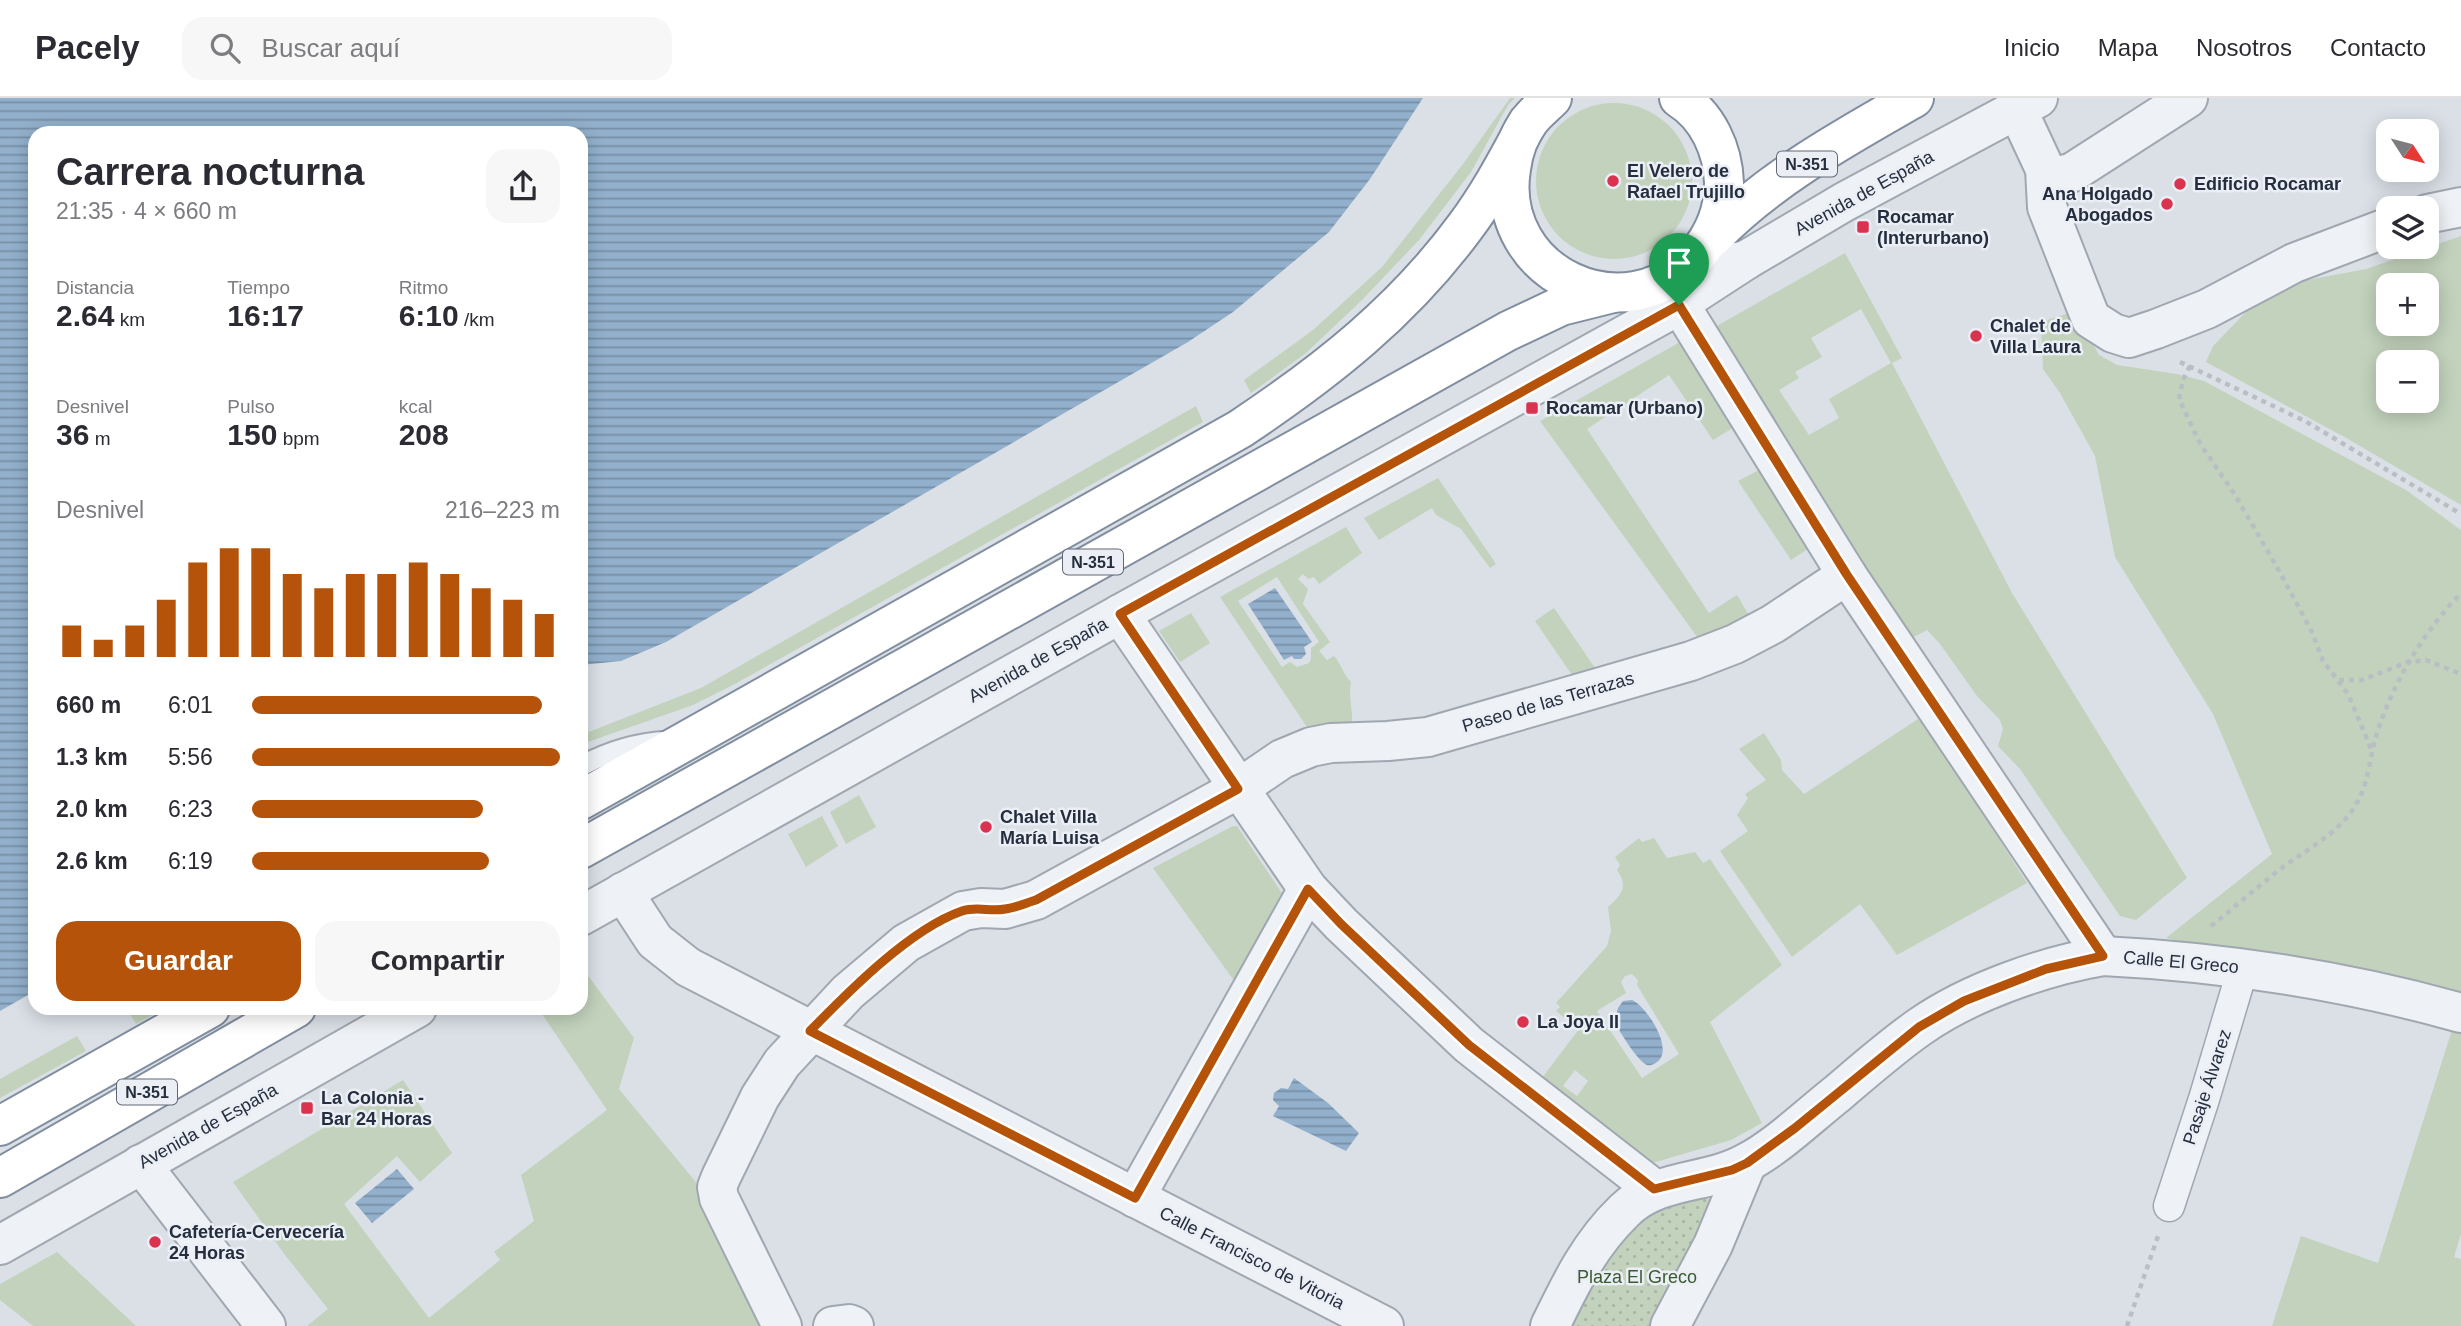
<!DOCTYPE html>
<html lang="es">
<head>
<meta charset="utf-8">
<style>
  body { margin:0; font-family:Arial,sans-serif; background:#f7f7f7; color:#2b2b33; height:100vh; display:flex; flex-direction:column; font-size:26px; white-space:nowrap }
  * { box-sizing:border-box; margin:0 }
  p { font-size:23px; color:#7c7c81 }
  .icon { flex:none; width:38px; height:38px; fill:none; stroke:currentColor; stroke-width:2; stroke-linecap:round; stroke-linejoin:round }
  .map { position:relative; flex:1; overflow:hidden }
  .sheet { position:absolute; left:28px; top:28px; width:560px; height:889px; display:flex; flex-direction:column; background:#fff; border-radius:21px; box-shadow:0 4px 18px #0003 }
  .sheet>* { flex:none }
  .needle { width:46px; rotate:126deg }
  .controls { position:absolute; left:2376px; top:21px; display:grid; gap:14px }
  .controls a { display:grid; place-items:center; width:63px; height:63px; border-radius:14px; background:#fff; box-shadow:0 4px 18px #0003; font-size:35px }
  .pin { position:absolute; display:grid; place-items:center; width:60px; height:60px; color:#fff; margin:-72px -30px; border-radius:50% 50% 50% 0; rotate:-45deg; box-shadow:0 0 7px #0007 }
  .pin .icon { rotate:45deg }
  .round { display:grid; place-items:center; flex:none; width:74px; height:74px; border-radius:21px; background:#f7f7f7 }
  .overview { display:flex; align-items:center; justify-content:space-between; height:119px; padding:0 28px }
  h1 { font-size:38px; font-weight:700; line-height:52px }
  .stats { display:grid; grid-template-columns:repeat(3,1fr); gap:10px; height:119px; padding:7px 28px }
  .stats div { display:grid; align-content:center }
  .stats b { font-size:30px; font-weight:700 }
  .stats small { font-size:19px; font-weight:400 }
  .stats p { font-size:19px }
  .chart { height:196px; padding:14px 28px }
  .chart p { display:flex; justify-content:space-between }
  .chart svg { width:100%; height:126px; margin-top:7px; stroke:#b45309; stroke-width:6 }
  .action { display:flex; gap:14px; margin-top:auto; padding:14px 28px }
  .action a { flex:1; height:80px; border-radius:21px; background:#b45309; color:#fff; font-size:28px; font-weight:700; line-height:80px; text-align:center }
  .action a+a { background:#f7f7f7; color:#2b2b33 }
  ul { padding:0 28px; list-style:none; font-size:23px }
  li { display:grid; grid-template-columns:112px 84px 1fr; align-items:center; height:52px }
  li i { height:18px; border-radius:9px; background:#b45309 }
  header { display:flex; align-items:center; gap:42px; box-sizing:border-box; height:98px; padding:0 35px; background:#fff; border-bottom:2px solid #e1e1e2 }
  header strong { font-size:33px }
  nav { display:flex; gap:38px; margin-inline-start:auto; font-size:24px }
  .search { width:490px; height:63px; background:#f7f7f7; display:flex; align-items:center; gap:18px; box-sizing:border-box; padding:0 24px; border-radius:21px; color:#7c7c81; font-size:26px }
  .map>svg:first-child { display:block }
</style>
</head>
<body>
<header>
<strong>Pacely</strong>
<div class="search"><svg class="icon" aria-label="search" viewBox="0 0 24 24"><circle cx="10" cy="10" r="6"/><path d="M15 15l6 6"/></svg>Buscar aquí</div>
<nav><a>Inicio</a><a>Mapa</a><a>Nosotros</a><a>Contacto</a></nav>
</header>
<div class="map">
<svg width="2461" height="1228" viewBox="0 0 2461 1228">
  <defs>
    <pattern id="park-dots" width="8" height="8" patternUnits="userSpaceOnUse" patternTransform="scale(1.75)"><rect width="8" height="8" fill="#c2d2bc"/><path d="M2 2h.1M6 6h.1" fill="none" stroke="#a7b5a3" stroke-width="1.8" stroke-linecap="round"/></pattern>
    <pattern id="water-rules" width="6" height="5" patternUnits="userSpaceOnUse" patternTransform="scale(1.75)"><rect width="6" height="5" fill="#92afcb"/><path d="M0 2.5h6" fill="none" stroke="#778fa6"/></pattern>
  </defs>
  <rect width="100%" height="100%" fill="#dbe0e7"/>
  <g fill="#c2d2bc" fill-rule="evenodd">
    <polygon points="1510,0 1515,0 1508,7 1471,74 1419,142 1362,202 1306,255 1251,295 1244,282 1313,232 1382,169 1463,66"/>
    <circle cx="1614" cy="83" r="78"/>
    <path d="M2461 138V407L2348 341 2206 264 2213 248 2246 214 2266 200 2297 184 2366 171ZM2389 187H2427V226H2389ZM2389 264H2427V303H2389Z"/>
    <path d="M1845 155 1902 260 1892 265 2012 495 2187 780 2136 822 2120 818 2020 671 1998 648 2003 631 2000 622 1977 598 1940 546 1927 532 1904 544 1708 233ZM1861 211 1891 265 1829 301 1839 320 1809 337 1779 292 1799 280 1795 274 1822 259 1811 240Z"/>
    <polygon points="2075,213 2099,257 2117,267 2177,276 2204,283 2406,392 2461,432 2461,898 2233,855 2166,840 2272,756 2213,616 2115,459 2095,358 2060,295 2043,271 2041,224"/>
    <polygon points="1680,244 1736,328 1713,342 1669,277 1587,331 1709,515 1737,497 1750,519 1698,540 1540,323"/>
    <polygon points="1196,308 1203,324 733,587 693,607 585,645 581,637 701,590"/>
    <polygon points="1763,370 1811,449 1791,462 1738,383"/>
    <polygon points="1438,380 1496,466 1490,470 1461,431 1436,417 1432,410 1379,442 1364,420"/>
    <path d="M1346 429 1362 455 1319 486 1314 479 1308 481 1303 476 1298 481 1308 491 1303 506 1330 544 1319 553 1327 562 1334 558C1342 567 1343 576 1351 584 1348 599 1353 611 1352 625L1307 629 1220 499ZM1277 479 1319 544 1311 550V561L1309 565 1297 569 1290 564 1282 569 1238 503Z"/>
    <polygon points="1554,510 1595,570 1572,577 1535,523"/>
    <polygon points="1191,515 1210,545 1180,564 1159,533"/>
    <polygon points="1921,619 2027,785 1897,857 1860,806 1792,859 1720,753 1748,733 1737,717 1748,700 1745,696 1766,682 1739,651 1764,635 1781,662 1782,672 1804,696"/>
    <polygon points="859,697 876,729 846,746 830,714"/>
    <polygon points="822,718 838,748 806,769 788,736"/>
    <polygon points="1233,728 1237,728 1284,798 1235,884 1153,770"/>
    <path d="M1639 740 1642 744 1654 740 1667 760 1695 754 1703 765 1710 761 1782 867 1710 924 1762 1025 1731 1042 1649 1066 1542 980 1579 931 1556 913 1560 909 1556 905 1607 848 1611 833 1608 809C1621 797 1629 789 1617 772L1620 767 1615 759ZM1632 876 1638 882 1637 887 1679 956 1642 980 1597 913 1626 895 1621 884 1625 878ZM1575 972 1588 983 1577 998 1563 988Z"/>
    <polygon points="581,868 634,940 619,991 695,1083 769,1228 307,1228 328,1211 285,1157 233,1084 403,982 452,1055 420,1084 397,1058 344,1106 429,1220 500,1162 494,1154 534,1123 521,1077 607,1012 538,910 581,910"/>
    <polygon points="130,910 165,910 136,926 127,911"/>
    <polygon points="2452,932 2461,934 2461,1136 2454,1159 2461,1161 2461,1228 2272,1228 2301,1138 2378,1165"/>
    <polygon points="77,938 86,953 0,1000 0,981"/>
    <polygon points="57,1154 136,1228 33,1228 0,1202 0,1186"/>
  </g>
  <path fill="url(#park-dots)" d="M1704 1093 1709 1099C1709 1129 1666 1200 1649 1228H1569L1607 1159 1640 1123 1666 1103Z"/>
  <g fill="url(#water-rules)">
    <polygon points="0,0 1423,0 1370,81 1329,134 1233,214 1188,244 666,544 621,563 581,567 581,35 35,35 35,893 0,913"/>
    <polygon points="1275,490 1312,544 1304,549 1306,556 1301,561 1294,561 1292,558 1284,562 1248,506"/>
    <path d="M1632 902C1646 908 1675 951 1657 964 1654 966 1651 968 1647 967 1637 963 1620 933 1614 924L1618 910 1623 903Z"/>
    <polygon points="1294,980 1328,1005 1359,1035 1346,1053 1273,1018 1279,1008 1273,1002 1274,995 1281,990 1288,991"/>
    <polygon points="397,1071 414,1091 372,1125 355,1105"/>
  </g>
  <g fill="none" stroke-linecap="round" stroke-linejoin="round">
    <g stroke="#a0a7b1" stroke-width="23">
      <path id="service" d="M581 668C610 653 636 645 669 643"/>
    </g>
    <g stroke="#a0a7b1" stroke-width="33">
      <polyline id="pedestrian" points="2169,1108 2204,1001 2243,870"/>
    </g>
    <g stroke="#a0a7b1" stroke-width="42">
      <g id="minor">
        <polyline points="2017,11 2045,71 2047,109 2091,221 2113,235 2129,240 2156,231 2207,211 2294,165 2389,129"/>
        <path d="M2045 71C2055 79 2061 78 2073 74L2188 0"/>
        <polyline points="2427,116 2461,109"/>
        <polyline points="1120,516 1308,791 1341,826 1469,947 1654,1091"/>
        <path d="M2103 858C2224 864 2344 882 2461 915"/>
        <polyline points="141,1066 266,1228"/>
        <polyline points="1135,1100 1308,791"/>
        <polyline points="782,1228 719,1100 717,1089 721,1079 760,999 782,965 848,894 906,845 963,813 981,810 1005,811 1036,802 1238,691 1282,661 1311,649 1331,645 1388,643 1428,639 1691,563 1735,546 1773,526 1847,477"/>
        <polyline points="833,1228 849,1226 854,1228"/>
        <polyline points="1670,1228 1713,1147 1747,1065"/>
      </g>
    </g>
    <g stroke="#a0a7b1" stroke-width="42">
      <g id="tertiary">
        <polyline points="1722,167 1746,162 1844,104 2038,0"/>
        <polyline points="623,794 655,843 688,869 1384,1228"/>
        <polyline points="581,818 1120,516 1663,216 1746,162"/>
        <polyline points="0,1147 417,910"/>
        <path d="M1550 1228C1571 1185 1589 1147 1624 1113 1658 1079 1706 1087 1746 1065 1777 1049 1810 1017 1838 995 1865 972 1892 948 1921 928 1970 894 2044 868 2103 858L1847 477 1665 183"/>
      </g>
    </g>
    <g stroke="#818e9f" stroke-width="42">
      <g id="trunk">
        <path d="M1552 0C1545 7 1536 14 1530 22 1519 36 1513 55 1511 71 1494 176 1626 238 1696 158 1714 137 1724 113 1724 85 1723 52 1708 18 1679 0"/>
        <path d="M1713 139C1769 81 1844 40 1914 0"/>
        <path d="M581 702 1240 331C1327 273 1403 213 1465 129 1490 96 1509 59 1528 24"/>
        <polyline points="581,751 1508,233 1561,208 1613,195"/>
        <polyline points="0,1028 210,910"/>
        <polyline points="0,1080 296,910"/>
      </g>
    </g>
    <g stroke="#b9bec5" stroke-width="4.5" stroke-dasharray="5 5" stroke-linecap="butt">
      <polyline points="2180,264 2305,323 2461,416"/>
      <polyline points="2190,268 2183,282 2179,301 2193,331 2201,347 2235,397 2278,471 2312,534 2323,563 2348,596 2372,653"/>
      <polyline points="2339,582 2362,582 2408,564 2426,562 2461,576"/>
      <path d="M2211 828C2235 809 2258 788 2282 770 2307 751 2338 736 2355 708 2368 688 2369 664 2375 642 2391 587 2422 536 2461 495"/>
      <polyline points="2127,1228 2158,1138"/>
    </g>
    <use href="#service" stroke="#eef1f5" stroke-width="19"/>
    <use href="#pedestrian" stroke="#eef1f5" stroke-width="30"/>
    <use href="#minor" stroke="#eef1f5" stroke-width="38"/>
    <use href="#tertiary" stroke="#eef1f5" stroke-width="38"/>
    <use href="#trunk" stroke="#fff" stroke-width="38"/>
  </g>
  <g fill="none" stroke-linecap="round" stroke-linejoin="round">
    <g stroke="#fff" stroke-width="14">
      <path id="route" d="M1679 207 1847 477 2103 858 2046 871 1964 903 1919 929 1795 1030 1747 1065 1732 1072 1654 1091 1469 947 1341 826 1308 791 1135 1100 810 933C848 894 910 831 962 813 977 808 991 814 1005 811 1015 810 1026 805 1036 802L1238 691 1120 516Z"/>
    </g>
    <use href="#route" stroke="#b45309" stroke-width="9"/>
  </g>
  <g fill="#d9334f" stroke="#ebeff5" stroke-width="2.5">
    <circle cx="1613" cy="83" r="7"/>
    <circle cx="2180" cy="86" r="7"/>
    <circle cx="2167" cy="106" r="7"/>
    <rect x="1856" y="122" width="14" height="14" rx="3.5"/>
    <circle cx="1976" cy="238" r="7"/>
    <rect x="1525" y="303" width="14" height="14" rx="3.5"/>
    <circle cx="986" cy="729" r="7"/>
    <circle cx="1523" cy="924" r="7"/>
    <rect x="300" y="1003" width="14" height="14" rx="3.5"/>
    <circle cx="155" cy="1144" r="7"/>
  </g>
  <g text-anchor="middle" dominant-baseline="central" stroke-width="5" stroke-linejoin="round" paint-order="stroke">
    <g fill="#ebeff5" stroke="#606875" stroke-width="2">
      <rect x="1777" y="53.5" width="60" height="25" rx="5"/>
      <rect x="1063" y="451.5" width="60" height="25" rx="5"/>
      <rect x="117" y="981.5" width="60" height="25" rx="5"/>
    </g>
    <g font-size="16" font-weight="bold" fill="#242e3e">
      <text x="1807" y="66">N-351</text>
      <text x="1093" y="464">N-351</text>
      <text x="147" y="994">N-351</text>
    </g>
    <g font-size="18" font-weight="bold" fill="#242e3e" stroke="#ebeff5" text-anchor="start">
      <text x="1627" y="73">El Velero de<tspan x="1627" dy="21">Rafael Trujillo</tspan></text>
      <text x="2194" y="86">Edificio Rocamar</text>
      <text x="2153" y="96" text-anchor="end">Ana Holgado<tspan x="2153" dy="21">Abogados</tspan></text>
      <text x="1877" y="119">Rocamar<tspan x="1877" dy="21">(Interurbano)</tspan></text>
      <text x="1990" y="228">Chalet de<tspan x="1990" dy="21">Villa Laura</tspan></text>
      <text x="1546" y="310">Rocamar (Urbano)</text>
      <text x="1000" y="719">Chalet Villa<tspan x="1000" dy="21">María Luisa</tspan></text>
      <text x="1537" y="924">La Joya II</text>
      <text x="321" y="1000">La Colonia -<tspan x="321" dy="21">Bar 24 Horas</tspan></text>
      <text x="169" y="1134">Cafetería-Cervecería<tspan x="169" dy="21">24 Horas</tspan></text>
    </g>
    <g font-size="18" fill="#242e3e" stroke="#ebeff5">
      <text transform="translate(1864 95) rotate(-29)">Avenida de España</text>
      <text transform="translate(1038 562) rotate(-29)">Avenida de España</text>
      <text transform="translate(1548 604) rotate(-16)">Paseo de las Terrazas</text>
      <text transform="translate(2181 864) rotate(5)">Calle El Greco</text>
      <text transform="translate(2207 989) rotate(-72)">Pasaje Álvarez</text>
      <text transform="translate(208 1028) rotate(-29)">Avenida de España</text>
      <text transform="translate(1252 1160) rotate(27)">Calle Francisco de Vitoria</text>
    </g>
    <g font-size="18" fill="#395b30" stroke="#ebeff5">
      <text x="1637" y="1179">Plaza El Greco</text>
    </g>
  </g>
</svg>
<div class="controls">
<a><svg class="needle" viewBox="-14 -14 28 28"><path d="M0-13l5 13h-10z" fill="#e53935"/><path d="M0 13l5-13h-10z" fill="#7c7c81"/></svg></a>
<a><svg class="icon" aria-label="layers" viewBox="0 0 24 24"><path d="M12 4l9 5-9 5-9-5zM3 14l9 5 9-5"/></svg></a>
<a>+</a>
<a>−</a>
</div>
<div class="pin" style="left:1679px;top:207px;background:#1e9e55"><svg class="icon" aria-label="arrive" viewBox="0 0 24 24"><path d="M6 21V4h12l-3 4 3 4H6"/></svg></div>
<section class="sheet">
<div class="overview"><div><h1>Carrera nocturna</h1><p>21:35 · 4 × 660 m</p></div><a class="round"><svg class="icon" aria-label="share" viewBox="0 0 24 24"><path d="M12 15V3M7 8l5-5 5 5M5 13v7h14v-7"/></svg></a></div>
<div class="stats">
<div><p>Distancia</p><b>2.64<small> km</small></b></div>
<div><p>Tiempo</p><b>16:17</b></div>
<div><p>Ritmo</p><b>6:10<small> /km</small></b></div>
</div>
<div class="stats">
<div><p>Desnivel</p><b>36<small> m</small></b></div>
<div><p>Pulso</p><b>150<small> bpm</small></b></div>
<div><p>kcal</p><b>208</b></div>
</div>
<div class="chart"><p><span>Desnivel</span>216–223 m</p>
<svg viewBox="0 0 160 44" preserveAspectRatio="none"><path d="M5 44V33M15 44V38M25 44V33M35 44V24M45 44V11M55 44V6M65 44V6M75 44V15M85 44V20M95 44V15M105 44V15M115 44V11M125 44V15M135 44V20M145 44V24M155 44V29"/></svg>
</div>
<ul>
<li><b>660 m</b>6:01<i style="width:94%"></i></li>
<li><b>1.3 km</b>5:56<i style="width:100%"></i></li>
<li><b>2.0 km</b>6:23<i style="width:75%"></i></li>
<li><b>2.6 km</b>6:19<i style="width:77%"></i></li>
</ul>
<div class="action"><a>Guardar</a><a>Compartir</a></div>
</section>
</div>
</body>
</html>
